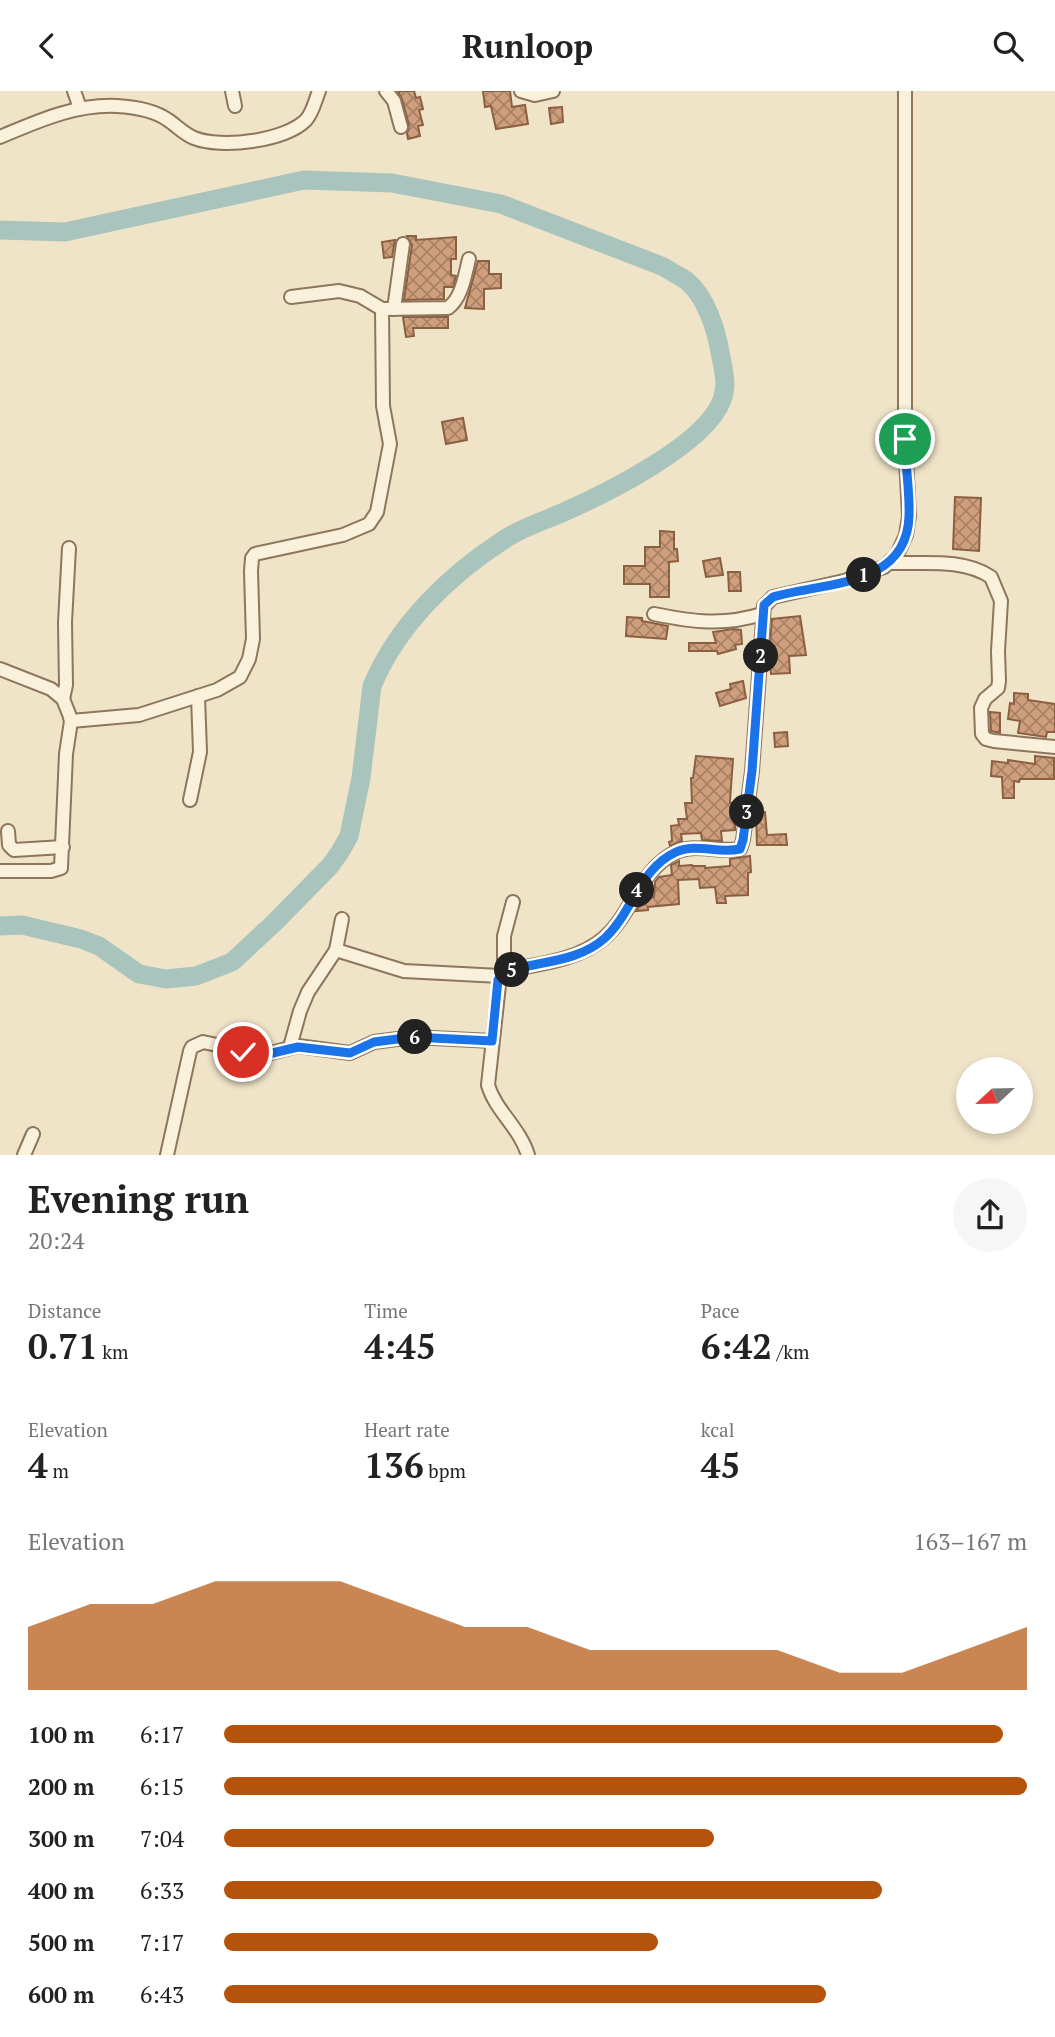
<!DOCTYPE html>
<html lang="en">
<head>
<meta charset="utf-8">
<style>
  body { margin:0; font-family:"PT Serif",serif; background:#f6f6f6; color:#222; height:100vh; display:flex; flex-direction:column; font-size:26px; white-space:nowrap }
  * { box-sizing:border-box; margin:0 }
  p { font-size:23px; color:#767676 }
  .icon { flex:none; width:38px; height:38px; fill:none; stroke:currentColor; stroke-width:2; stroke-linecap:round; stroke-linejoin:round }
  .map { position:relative; height:1064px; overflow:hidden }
  .sheet { display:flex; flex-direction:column; background:#fff; flex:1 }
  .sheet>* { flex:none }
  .needle { width:46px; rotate:248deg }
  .tools { position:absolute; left:956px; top:966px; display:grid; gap:14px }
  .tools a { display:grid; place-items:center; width:77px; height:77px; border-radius:50%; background:#fff; box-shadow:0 4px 10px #0003; font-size:35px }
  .pin { position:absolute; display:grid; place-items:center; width:60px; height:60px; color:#fff; margin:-30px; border:4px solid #fff; border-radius:50%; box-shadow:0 2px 7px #0007 }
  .km { position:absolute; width:35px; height:35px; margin:-18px; border-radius:50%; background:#222; color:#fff; font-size:19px; line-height:35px; text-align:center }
  .round { display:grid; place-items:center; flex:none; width:74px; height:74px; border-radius:37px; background:#f6f6f6 }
  .summary { display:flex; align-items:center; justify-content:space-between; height:119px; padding:0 28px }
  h1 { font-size:38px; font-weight:600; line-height:52px }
  .stats { display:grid; grid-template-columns:repeat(3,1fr); gap:10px; height:119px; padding:7px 28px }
  .stats div { display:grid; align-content:center }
  .stats b { font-size:35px; font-weight:600 }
  .stats small { font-size:19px; font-weight:400 }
  .stats p { font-size:19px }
  .chart { height:196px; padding:14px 28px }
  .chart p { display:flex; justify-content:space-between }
  .chart svg { width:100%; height:126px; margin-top:7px; fill:#b45309; opacity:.7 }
  ul { padding:0 28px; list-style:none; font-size:23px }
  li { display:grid; grid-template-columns:112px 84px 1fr; align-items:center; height:52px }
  li i { height:18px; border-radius:9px; background:#b45309 }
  header { display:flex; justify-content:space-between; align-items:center; height:91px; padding:0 28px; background:#fff; font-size:32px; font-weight:600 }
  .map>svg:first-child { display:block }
</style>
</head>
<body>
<header><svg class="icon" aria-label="back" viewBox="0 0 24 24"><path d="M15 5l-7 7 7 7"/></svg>Runloop<svg class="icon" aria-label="search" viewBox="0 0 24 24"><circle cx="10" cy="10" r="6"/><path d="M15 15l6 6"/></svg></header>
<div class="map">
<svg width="1055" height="1064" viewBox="0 0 1055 1064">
  <defs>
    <pattern id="building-cross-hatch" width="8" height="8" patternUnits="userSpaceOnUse" patternTransform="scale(1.75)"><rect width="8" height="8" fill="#cf9f7d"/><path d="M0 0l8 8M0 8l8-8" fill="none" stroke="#a98266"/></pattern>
  </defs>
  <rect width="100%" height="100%" fill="#f0e4c8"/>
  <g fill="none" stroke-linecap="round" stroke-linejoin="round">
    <path stroke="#a9c4bc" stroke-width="19" d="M0 139 65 141 304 89 392 92 501 113 664 176C671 181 680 185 687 190 706 206 716 238 720 261 723 277 728 293 722 309 706 353 607 402 564 421 544 430 520 437 502 450 448 485 397 535 372 595L361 687 349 745 340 761 330 775 274 832 232 871 196 885 166 888 139 883 99 855 81 848 22 834 0 835"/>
  </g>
  <g fill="url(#building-cross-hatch)" stroke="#8d5f41" stroke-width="2">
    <polygon points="403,0 414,0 416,7 420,6 423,18 419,19 423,34 418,35 420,45 408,48 407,43 409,34 402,8 398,1"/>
    <polygon points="483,0 510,0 512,16 525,14 528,33 496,38 491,15 485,16"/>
    <polygon points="562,16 563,31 551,33 549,17"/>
    <polygon points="407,145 416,145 416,149 456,146 456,168 451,168 451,184 456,185 453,196 444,196 444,208 404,209 412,154"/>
    <polygon points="395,149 392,166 384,167 382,151"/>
    <polygon points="478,170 489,170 489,183 501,183 501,197 484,198 484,218 465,217"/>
    <polygon points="403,226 448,226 448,237 413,237 414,245 406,246"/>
    <polygon points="463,327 467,349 446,353 442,331"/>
    <polygon points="955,406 981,407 979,460 953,458"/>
    <polygon points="660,440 674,441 674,458 677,458 678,470 669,471 669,506 650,506 650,493 624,493 624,475 645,475 645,456 660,456"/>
    <polygon points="720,467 723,484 706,486 703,470"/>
    <polygon points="728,481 740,481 741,500 729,500"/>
    <polygon points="800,525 806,564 789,565 790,582 771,583 769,565 772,528"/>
    <polygon points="627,526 642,527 642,530 668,535 666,548 626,545"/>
    <polygon points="733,538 741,539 742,553 735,554 736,558 718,563 717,560 689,560 689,552 716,552 713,541"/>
    <polygon points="743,590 746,607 720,615 716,602 731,598 730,593"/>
    <polygon points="1014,602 1028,603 1028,609 1055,613 1055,641 1047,641 1046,646 1018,642 1020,630 1008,628 1010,612 1014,613"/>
    <polygon points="990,621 1000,622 1000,642 991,640"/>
    <polygon points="787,641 788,655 775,656 774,642"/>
    <polygon points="696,665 733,668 730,710 730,712 739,712 737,726 735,725 735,739 721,740 722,750 702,749 701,742 681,743 682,750 670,755 669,751 672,750 671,735 679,734 678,728 687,728 685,712 692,712 691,687 693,687"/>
    <polygon points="1035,665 1054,667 1054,688 1020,688 1019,691 1014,690 1014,707 1003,707 1002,686 991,685 992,670 1008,672 1008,669 1035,673"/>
    <polygon points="765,721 767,744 786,743 787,754 757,754 756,722"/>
    <polygon points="750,765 751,781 748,782 748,804 725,805 726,812 717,812 715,796 700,797 699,788 678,789 679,813 648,816 648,819 636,820 643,808 654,806 655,791 659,786 672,784 671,774 679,770 679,775 692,774 693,775 705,775 705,777 730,775 730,768"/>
  </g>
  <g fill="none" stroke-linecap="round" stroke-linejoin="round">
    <g stroke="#8d765c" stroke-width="16">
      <g id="minor">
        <polyline points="74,0 80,17"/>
        <polyline points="232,0 235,15"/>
        <polyline points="386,0 394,10 401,36"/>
        <polyline points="521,0 535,4 553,0"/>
        <path d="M0 46C38 30 75 13 117 15 134 16 154 19 168 29 177 35 184 43 194 47 221 58 285 50 306 29 313 21 315 10 319 0"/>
        <path d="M291 206 339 200 360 205 382 218 448 217C462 207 465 184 469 168"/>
        <polyline points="394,218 403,153"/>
        <path d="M891 472C923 473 963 467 991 486L1001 510 998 560 999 590 998 597 985 608 981 617 982 643 986 648 994 650 1055 656"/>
        <path d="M654 523C693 531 724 535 762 523"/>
        <polyline points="0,578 51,598 63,608 69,623 71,630 66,663 61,777 51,780 0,780"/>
        <polyline points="63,608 66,594 65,531 69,457"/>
        <polyline points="71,630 139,624 217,599 240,586 249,568 253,548 251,480 252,467 255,463 343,444 369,433 377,421 390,353 383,315 382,218"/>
        <polyline points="190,709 200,661 198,605"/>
        <polyline points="8,740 9,754 14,759 63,756"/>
        <polyline points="342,828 336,859 404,880 500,885"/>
        <polyline points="504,881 504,845 513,811"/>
        <polyline points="290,956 300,920 308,901 336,859"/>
        <polyline points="24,1064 33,1043"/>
        <polyline points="167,1064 190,960 192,956 203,951 263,964 298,955 350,962 374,951 413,946 492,950"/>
        <path d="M528 1064C520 1037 495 1019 488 994L500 885 509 879C540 873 579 869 604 847 633 822 639 779 676 761 695 752 719 762 740 758L743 749 752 680 764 515 773 506 844 490 884 476 897 464 906 444 909 425 905 348V0"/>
      </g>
    </g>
    <use href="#minor" stroke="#faf1dc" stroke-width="12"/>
  </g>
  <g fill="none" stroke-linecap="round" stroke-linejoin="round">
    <g stroke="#fff" stroke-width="14">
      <path id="route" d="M243 961 264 964 298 956 350 962 374 951 413 946 492 950 498 889 504 881C538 870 577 872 605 847 633 821 639 778 676 761 696 752 719 763 740 758L743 749 752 680 764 514 773 506C823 491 907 497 909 425 910 399 905 374 905 348"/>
    </g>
    <use href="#route" stroke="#1a73e8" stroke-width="9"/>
  </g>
</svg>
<div class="tools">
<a><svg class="needle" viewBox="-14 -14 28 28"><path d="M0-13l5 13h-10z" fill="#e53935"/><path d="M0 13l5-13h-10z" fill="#767676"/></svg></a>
</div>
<div class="pin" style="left:905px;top:348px;background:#1e9e55"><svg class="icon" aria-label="arrive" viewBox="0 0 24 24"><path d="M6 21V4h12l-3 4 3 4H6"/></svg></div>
<div class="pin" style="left:243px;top:961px;background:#d93025"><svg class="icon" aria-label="check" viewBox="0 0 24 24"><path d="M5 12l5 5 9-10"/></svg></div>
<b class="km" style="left:864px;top:484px">1</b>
<b class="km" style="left:761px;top:565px">2</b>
<b class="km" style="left:747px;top:721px">3</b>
<b class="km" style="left:637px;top:799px">4</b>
<b class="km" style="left:512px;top:879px">5</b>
<b class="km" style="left:415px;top:946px">6</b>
</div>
<section class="sheet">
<div class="summary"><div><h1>Evening run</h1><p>20:24</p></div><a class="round"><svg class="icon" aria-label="share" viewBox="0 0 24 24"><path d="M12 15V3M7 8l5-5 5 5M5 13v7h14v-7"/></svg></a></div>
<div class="stats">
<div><p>Distance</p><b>0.71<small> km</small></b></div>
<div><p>Time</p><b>4:45</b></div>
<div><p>Pace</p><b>6:42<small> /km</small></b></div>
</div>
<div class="stats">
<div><p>Elevation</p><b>4<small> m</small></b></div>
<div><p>Heart rate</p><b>136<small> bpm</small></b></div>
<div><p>kcal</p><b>45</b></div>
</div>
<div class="chart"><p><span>Elevation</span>163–167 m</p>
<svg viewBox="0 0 160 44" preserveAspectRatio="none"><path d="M0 44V22L10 14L20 14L30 6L40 6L50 6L60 14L70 22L80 22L90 30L100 30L110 30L120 30L130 38L140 38L150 30L160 22V44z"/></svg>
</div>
<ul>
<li><b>100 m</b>6:17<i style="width:97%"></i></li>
<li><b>200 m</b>6:15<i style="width:100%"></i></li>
<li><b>300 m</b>7:04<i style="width:61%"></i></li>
<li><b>400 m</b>6:33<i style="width:82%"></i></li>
<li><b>500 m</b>7:17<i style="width:54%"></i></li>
<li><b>600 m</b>6:43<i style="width:75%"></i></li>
</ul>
</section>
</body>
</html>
